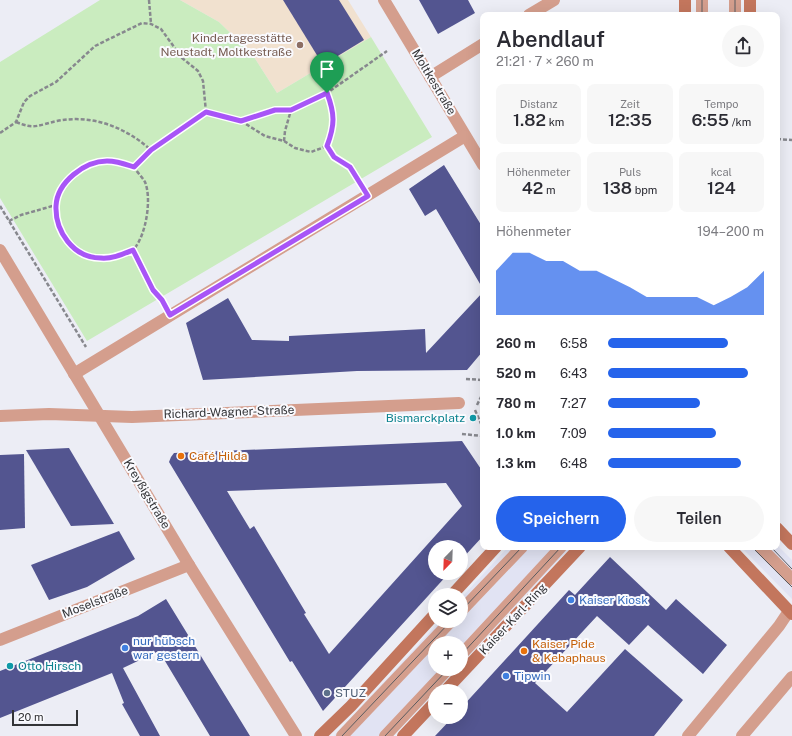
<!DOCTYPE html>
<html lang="de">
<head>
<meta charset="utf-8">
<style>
  body { margin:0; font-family:"Public Sans",sans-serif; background:#f7f7f7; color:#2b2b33; height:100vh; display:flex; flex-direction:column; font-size:15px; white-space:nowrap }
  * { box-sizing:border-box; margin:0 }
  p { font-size:13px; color:#7c7c81 }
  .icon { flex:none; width:22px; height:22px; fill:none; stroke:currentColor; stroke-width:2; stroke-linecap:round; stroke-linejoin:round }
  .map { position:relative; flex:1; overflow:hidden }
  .drawer { position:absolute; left:480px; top:12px; width:300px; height:538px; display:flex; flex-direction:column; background:#fff; border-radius:8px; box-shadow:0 4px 16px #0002 }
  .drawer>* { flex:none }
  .needle { width:26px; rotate:203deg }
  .buttons { position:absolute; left:428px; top:540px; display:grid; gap:8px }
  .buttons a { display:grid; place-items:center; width:40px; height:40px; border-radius:50%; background:#fff; box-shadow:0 4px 16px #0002; font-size:20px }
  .scale { position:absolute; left:12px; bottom:10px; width:66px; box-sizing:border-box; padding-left:4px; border:2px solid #333437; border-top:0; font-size:11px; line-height:14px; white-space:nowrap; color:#333437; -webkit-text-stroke:3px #fafafe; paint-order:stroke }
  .pin { position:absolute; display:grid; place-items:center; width:34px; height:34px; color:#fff; margin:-41px -17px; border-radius:50% 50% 50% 0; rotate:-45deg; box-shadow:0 0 4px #0007 }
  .pin .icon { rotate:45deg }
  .round { display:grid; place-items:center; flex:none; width:42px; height:42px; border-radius:21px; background:#f7f7f7 }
  .overview { display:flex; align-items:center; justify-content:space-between; height:68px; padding:0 16px }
  h1 { font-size:22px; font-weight:600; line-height:30px }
  .stats { display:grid; grid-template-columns:repeat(3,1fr); gap:6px; height:68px; padding:4px 16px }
  .stats div { display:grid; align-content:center; border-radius:8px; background:#f7f7f7; text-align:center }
  .stats b { font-size:17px; font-weight:600 }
  .stats small { font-size:11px; font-weight:400 }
  .stats p { font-size:11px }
  .chart { height:112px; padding:8px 16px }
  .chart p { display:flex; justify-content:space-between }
  .chart svg { width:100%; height:72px; margin-top:4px; fill:#2563eb; opacity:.7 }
  .cta { display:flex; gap:8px; margin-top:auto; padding:8px 16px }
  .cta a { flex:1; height:46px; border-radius:24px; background:#2563eb; color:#fff; font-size:16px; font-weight:600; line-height:46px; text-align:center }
  .cta a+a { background:#f7f7f7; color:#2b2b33 }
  ul { padding:0 16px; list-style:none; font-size:13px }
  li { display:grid; grid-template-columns:64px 48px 1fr; align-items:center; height:30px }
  li i { height:10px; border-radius:5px; background:#2563eb }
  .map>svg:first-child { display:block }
</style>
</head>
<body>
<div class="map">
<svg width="792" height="736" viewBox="0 0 792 736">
  <rect width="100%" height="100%" fill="#ecedf5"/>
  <g fill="#e1e3f3">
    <polygon points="777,545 792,560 792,599 741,547 777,547"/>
    <polygon points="508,547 571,547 461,664 461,643 435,643 435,669 456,669 393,736 334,736 440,621 461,621 461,598"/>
  </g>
  <polygon fill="#f1e1cf" points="180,0 348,0 371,37 277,93 252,54 219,22"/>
  <polygon fill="#caecbf" points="100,0 180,0 219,22 252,54 277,93 371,37 432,137 87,341 0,198 0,62"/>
  <g fill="#535590" fill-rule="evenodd">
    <polygon points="283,0 339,0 364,40 323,65"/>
    <polygon points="419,0 468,0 475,13 438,34"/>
    <polygon points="444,165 483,228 483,289 436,209 425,216 409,189"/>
    <polygon points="483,292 483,351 467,370 357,371 203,380 186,323 228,298 252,340 289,341 289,336 425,329 426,353"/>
    <path d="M462 441 483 472V536L461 560V547H435V573H449L323 711 292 661 290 662 169 462 171 457 174 453ZM446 483 462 506 329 654 304 614 306 613 254 526 250 529 227 491Z"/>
    <polygon points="69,448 114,524 71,526 26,450"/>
    <polygon points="24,454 25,528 0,530 0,455"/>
    <polygon points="119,531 135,559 87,587 49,600 31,565"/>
    <polygon points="610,557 666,610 676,599 727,645 703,674 648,625 629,645 597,616 535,683 567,712 625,649 683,700 654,736 435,736 453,717 461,717 461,708 569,590 575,595"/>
    <polygon points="166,599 250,736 210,736 159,651 123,668 160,736 140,736 122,704 124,703 112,673 0,718 0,671 138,616"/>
  </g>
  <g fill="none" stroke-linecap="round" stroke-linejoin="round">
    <g stroke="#87888e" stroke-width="2.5" stroke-dasharray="4 2" stroke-linecap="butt">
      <polyline points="149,0 151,24"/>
      <path d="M327 93C335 114 335 125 327 146L334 157 350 167 358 181"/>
      <polyline points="241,121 265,136 284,141 295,148 311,152 327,146"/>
      <path d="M16 122C35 130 38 125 57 121 92 114 125 127 151 150"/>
      <polyline points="0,133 16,122 24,102 30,96 56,82 95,46 142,23 151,24 161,29 182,58 198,71 203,81 206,112"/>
      <polyline points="777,139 792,140"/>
      <polyline points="284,141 285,131 291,110"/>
      <path d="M56 205C57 213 57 223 61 232 69 251 91 260 111 257 118 256 129 254 134 249 146 235 152 199 145 182 142 177 137 172 134 167"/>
      <polyline points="0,206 86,347"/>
      <path d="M9 221 21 215 56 205C69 165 96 154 134 167L151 150 206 112 241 121 275 110H291L327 93 387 51"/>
      <polyline points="133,250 153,290 162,301"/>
      <polyline points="466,379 483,380"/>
      <polyline points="477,405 483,393"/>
      <polyline points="475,410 483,428"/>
      <polyline points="462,434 483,436"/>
    </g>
    <g stroke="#d49e8d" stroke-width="12">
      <polyline points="702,0 702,15"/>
      <polyline points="735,0 735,15"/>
      <polyline points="760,547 792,579"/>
      <polyline points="461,611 522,547"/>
      <polyline points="461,655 561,547"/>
      <polyline points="342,736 451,621"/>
      <polyline points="385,736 448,669"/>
      <polyline points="688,736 779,626 789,611"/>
      <polyline points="742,736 792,677"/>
    </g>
    <g stroke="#d49e8d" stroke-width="12">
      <polyline points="384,0 483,165"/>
      <polyline points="529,15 554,0"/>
      <polyline points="430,77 483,44"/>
      <polyline points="0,250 189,565 296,736"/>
      <polyline points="74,374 465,136"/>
      <polyline points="0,416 49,414 132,417 459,403"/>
      <polyline points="0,640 189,565"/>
    </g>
    <g stroke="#c3765d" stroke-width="12">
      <polyline points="685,0 685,15"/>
      <polyline points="750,0 750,15"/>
      <polyline points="777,528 792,544"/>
      <polyline points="729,547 792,614"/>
      <polyline points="452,595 496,547"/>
      <polyline points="445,691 580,547"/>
      <polyline points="320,736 351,706 435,614"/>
      <polyline points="403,736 435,702"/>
    </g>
    <g stroke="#5b5c60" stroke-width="1">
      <polyline points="702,0 702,15"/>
      <polyline points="735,0 735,15"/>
      <polyline points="752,547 792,587"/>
      <polyline points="771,547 792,569"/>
      <polyline points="461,611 522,547"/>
      <polyline points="461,655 561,547"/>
      <polyline points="342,736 451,621"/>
      <polyline points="385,736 448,669"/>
    </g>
  </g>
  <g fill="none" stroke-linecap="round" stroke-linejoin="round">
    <g stroke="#fff" stroke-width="8">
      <path id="route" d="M327 93C335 114 335 125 327 146L334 157 350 167 368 196 170 315 162 300 153 290 133 250C123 254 112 259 101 258 73 258 55 231 56 206 57 182 85 161 107 161 117 161 125 164 134 167L151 150 206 112 241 121 275 110H291Z"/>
    </g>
    <use href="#route" stroke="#a855f7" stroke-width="5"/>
  </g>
  <circle fill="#8d6e63" stroke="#fafafe" stroke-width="1.5" cx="300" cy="45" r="4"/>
  <g fill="#0f9aa8" stroke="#fafafe" stroke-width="1.5">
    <circle cx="473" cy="418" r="4"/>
    <circle cx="10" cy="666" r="4"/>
  </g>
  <g fill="#e8710a" stroke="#fafafe" stroke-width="1.5">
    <circle cx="181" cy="456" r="4"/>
    <circle cx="524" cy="651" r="4"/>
  </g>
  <g fill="#3f7fe0" stroke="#fafafe" stroke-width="1.5">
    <circle cx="571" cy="600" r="4"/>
    <circle cx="125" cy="648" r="4"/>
    <circle cx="506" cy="676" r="4"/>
  </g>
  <circle fill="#5c6f8a" stroke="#fafafe" stroke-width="1.5" cx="327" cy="693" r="4"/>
  <g text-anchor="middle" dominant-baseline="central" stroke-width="4" stroke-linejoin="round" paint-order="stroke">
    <g font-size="12" fill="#785e54" stroke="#fafafe" text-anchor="end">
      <text x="292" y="38">Kindertagesstätte<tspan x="292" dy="14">Neustadt, Moltkestraße</tspan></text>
    </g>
    <g font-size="12" fill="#333437" stroke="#fafafe">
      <text transform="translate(434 82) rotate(59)">Moltkestraße</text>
      <text transform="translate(229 412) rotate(-2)">Richard-Wagner-Straße</text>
      <text transform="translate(147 494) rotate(59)">Kreyßigstraße</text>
      <text transform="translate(95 602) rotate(-21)">Moselstraße</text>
      <text transform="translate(513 619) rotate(-47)">Kaiser-Karl-Ring</text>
    </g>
    <g font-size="12" fill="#0d838f" stroke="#fafafe" text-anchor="end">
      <text x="465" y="418">Bismarckplatz</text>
      <text x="18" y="666" text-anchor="start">Otto Hirsch</text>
    </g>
    <g font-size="12" fill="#c56008" stroke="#fafafe" text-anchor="start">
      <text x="189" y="456">Café Hilda</text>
      <text x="532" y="644">Kaiser Pide<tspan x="532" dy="14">&amp; Kebaphaus</tspan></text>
    </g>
    <g font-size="12" fill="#366cbe" stroke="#fafafe" text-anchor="start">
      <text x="579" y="600">Kaiser Kiosk</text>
      <text x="133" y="641">nur hübsch<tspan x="133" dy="14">war gestern</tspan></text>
      <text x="514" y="676">Tipwin</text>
    </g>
    <g font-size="12" fill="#4e5e75" stroke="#fafafe" text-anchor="start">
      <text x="335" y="693">STUZ</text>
    </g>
  </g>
</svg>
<div class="buttons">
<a><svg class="needle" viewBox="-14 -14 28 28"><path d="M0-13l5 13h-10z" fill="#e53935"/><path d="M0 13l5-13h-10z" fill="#7c7c81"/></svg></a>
<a><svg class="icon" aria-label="layers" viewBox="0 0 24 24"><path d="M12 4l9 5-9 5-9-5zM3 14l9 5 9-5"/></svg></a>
<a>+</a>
<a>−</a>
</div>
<div class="scale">20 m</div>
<div class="pin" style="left:327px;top:93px;background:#1e9e55"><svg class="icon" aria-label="arrive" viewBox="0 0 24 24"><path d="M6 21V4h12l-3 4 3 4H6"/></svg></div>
<section class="drawer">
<div class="overview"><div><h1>Abendlauf</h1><p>21:21 · 7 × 260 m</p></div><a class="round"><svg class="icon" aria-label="share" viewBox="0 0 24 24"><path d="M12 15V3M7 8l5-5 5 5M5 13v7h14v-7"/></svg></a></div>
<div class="stats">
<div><p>Distanz</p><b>1.82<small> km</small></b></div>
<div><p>Zeit</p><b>12:35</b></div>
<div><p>Tempo</p><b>6:55<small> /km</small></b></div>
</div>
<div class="stats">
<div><p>Höhenmeter</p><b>42<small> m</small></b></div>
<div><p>Puls</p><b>138<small> bpm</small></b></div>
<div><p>kcal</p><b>124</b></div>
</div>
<div class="chart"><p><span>Höhenmeter</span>194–200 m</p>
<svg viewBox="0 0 160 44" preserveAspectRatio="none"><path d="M0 44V17L10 6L20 6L30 11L40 11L50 17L60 17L70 22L80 27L90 33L100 33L110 33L120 33L130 38L140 33L150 27L160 17V44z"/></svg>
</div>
<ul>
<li><b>260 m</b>6:58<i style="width:77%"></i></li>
<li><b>520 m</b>6:43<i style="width:90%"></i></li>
<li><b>780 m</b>7:27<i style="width:59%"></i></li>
<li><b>1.0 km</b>7:09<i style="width:69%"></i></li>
<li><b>1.3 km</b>6:48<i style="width:85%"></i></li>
</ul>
<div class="cta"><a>Speichern</a><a>Teilen</a></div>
</section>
</div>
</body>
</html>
